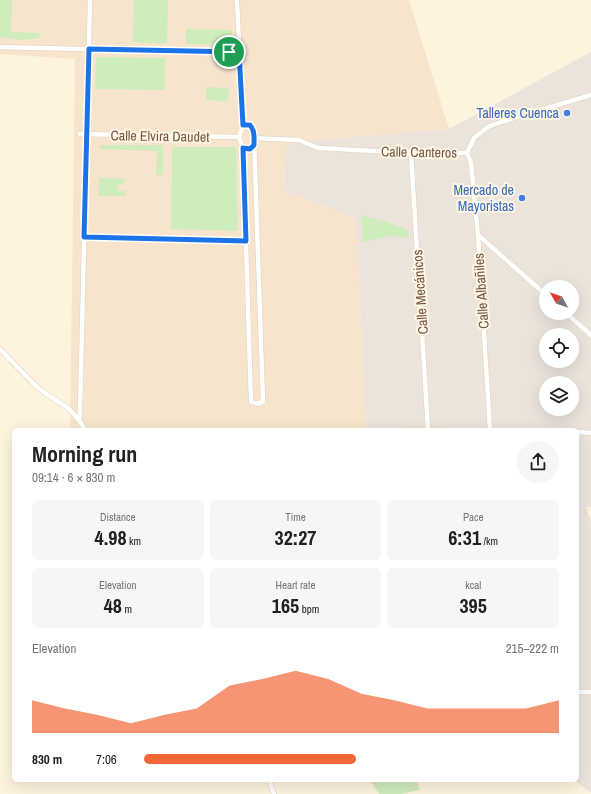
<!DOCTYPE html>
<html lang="en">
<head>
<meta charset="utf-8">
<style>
  body { margin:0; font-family:"Archivo Narrow",sans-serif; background:#f6f6f6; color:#202124; height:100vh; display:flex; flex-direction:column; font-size:15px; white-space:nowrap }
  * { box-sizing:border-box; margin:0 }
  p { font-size:13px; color:#757577 }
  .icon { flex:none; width:22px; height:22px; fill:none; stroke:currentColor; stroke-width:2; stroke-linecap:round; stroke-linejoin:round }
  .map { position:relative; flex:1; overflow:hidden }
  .side { position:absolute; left:12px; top:428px; width:567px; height:354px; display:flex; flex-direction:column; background:#fff; border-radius:6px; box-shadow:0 4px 16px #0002 }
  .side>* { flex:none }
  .needle { width:26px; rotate:310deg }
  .fabs { position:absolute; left:539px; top:280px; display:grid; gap:8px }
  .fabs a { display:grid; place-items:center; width:40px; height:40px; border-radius:50%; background:#fff; box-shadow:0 4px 16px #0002; font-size:20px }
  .pin { position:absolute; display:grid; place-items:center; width:34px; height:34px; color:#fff; margin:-17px; border:2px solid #fff; border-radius:50%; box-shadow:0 1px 4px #0007 }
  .round { display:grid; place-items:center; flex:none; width:42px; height:42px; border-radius:21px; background:#f6f6f6 }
  .head { display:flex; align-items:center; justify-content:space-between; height:68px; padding:0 20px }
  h1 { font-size:22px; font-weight:700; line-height:30px }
  .metrics { display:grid; grid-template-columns:repeat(3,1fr); gap:6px; height:68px; padding:4px 20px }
  .metrics div { display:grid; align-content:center; border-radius:6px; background:#f6f6f6; text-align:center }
  .metrics b { font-size:20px; font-weight:700 }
  .metrics small { font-size:11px; font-weight:400 }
  .metrics p { font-size:11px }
  .chart { height:112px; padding:8px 20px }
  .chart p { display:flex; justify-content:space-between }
  .chart svg { width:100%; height:72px; margin-top:4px; fill:#f36838; opacity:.7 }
  ul { padding:0 20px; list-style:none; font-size:13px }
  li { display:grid; grid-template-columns:64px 48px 1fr; align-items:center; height:30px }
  li i { height:10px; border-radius:5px; background:#f36838 }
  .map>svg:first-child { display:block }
</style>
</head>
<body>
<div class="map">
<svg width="591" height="794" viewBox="0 0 591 794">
  <rect width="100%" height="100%" fill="#fef3de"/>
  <polygon fill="#f6e5cc" points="0,0 409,0 449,129 286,143 284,190 356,219 366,430 70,430 75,59 0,54"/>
  <path fill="#ece3db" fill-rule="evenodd" d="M591 52V507H586L591 522V793L574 780H577V430H366L356 219 284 190 286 143 449 129ZM546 287H572V313H546ZM546 335H572V361H546ZM546 383H572V409H546Z"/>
  <g fill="#ceecbc">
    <polygon points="0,0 12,0 11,32 40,33 39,38 21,40 0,37"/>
    <polygon points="134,0 168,0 167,44 133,42"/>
    <polygon points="186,29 232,30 231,45 186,44"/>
    <polygon points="96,57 165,58 165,90 95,89"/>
    <polygon points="206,87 229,88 228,101 206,100"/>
    <polygon points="100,145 163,145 163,175 156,175 157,151 100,149"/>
    <polygon points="172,147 236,147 238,231 171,229"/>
    <polygon points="99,178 125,179 124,184 118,184 118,191 125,191 125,196 98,196"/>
    <polygon points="361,215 383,221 408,230 409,238 391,236 363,242"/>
    <polygon points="370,780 416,780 420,790 401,794 379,794"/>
  </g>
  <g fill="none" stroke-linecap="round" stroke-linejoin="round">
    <g stroke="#e3ceba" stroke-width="5.5">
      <g id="minor">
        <polyline points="237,0 243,125"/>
        <polyline points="0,47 239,53"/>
        <polyline points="80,134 239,137"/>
        <polyline points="254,138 299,140 318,148 411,153 467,153 474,138 488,127 501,122 591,95"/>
        <polyline points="243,148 251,402 258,404 263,401 254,138 253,129 250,125 243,125 239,137 243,148 250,149 254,145"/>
        <polyline points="411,153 428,430"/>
        <polyline points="467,153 471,163 478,235 490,430"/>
        <polyline points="478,235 546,295"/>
        <polyline points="84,237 246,241"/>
        <polyline points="566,313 591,335"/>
        <polyline points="0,349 36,386 45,393 68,408 79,420 85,430"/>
        <polyline points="79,420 80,410 90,0"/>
        <polyline points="405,430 441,430"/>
        <polyline points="577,432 591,433"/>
        <polyline points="577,692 591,692"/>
        <polyline points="269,780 274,794"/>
      </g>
    </g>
    <use href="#minor" stroke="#fff" stroke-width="4.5"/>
  </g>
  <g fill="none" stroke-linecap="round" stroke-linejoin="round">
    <g stroke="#fff" stroke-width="8">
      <path id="route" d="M89 49 239 52 243 125H250C255 131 254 138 254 145L250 149 243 148 246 241 84 237Z"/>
    </g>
    <use href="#route" stroke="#1a73e8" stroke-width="5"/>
  </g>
  <g fill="#3f7fe0" stroke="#fff6e6" stroke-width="1.5">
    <circle cx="567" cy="113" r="4"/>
    <circle cx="522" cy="198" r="4"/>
  </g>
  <g text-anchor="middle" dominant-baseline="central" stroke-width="4" stroke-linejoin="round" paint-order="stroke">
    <g font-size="14" fill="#366cbe" stroke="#fff6e6" text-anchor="end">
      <text x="559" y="113">Talleres Cuenca</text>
      <text x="514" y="190">Mercado de<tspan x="514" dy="16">Mayoristas</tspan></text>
    </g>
    <g font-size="14" fill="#765844" stroke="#fff6e6">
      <text transform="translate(160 136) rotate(1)">Calle Elvira Daudet</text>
      <text transform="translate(419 152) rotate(1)">Calle Canteros</text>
      <text transform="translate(481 291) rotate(-94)">Calle Albañiles</text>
      <text transform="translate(420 292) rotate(-94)">Calle Mecánicos</text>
    </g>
  </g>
</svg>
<div class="fabs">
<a><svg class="needle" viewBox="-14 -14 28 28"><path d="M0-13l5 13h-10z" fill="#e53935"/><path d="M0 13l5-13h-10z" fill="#757577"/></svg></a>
<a><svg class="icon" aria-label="locate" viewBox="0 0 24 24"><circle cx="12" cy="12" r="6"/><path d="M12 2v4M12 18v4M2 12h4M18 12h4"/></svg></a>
<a><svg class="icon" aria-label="layers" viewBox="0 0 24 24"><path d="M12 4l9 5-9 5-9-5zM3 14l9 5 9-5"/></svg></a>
</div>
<div class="pin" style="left:229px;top:52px;background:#1e9e55"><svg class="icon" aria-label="arrive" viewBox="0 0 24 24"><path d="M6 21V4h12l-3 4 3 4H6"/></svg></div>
<section class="side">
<div class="head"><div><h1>Morning run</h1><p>09:14 · 6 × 830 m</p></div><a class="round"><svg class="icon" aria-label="share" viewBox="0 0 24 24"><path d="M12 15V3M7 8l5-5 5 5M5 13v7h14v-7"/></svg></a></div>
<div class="metrics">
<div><p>Distance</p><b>4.98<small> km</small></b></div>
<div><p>Time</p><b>32:27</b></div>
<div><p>Pace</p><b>6:31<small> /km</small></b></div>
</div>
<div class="metrics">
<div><p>Elevation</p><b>48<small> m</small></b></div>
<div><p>Heart rate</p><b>165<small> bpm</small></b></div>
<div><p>kcal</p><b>395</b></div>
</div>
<div class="chart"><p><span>Elevation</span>215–222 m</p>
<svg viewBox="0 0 160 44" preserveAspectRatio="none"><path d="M0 44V24L10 29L20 33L30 38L40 33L50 29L60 15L70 11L80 6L90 11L100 20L110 24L120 29L130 29L140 29L150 29L160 24V44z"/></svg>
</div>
<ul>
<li><b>830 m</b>7:06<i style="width:51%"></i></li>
</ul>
</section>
</div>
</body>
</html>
